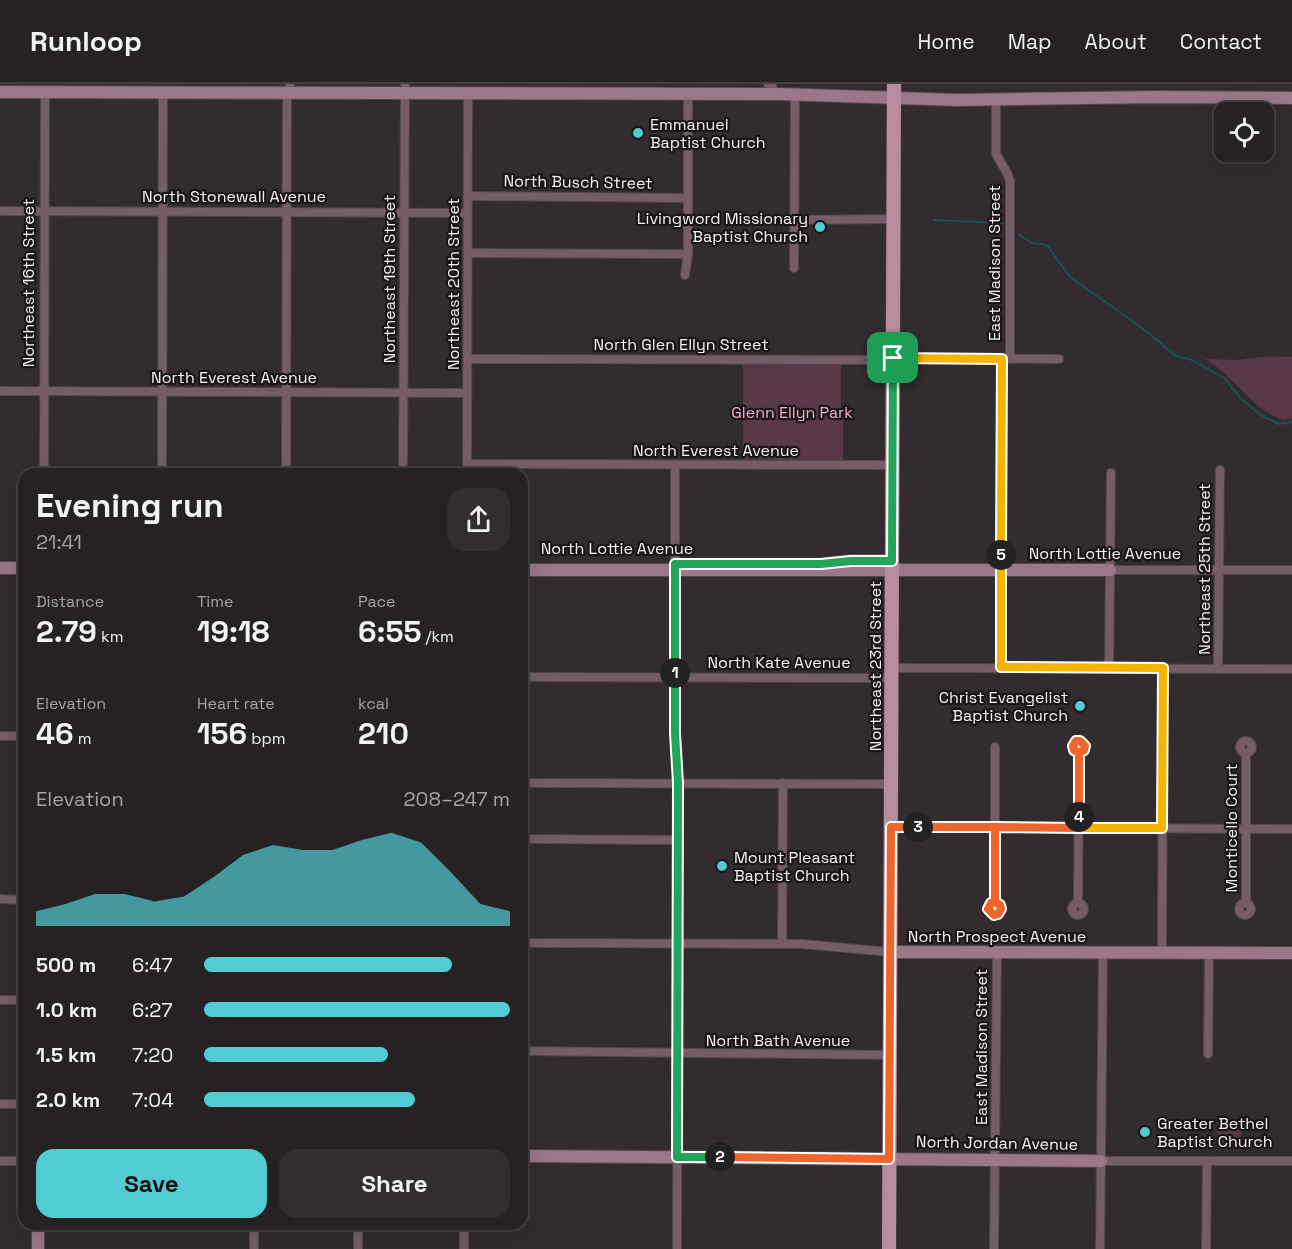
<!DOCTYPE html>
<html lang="en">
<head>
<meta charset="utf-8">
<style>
  body { margin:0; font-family:"Space Grotesk",sans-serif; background:#322e30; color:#f1f3f6; height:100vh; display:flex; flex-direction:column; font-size:22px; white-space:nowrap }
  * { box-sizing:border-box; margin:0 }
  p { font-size:20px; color:#a4a3a6 }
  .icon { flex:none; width:33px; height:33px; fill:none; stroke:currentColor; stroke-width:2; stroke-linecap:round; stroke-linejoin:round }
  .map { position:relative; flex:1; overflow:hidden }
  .side { position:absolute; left:18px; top:384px; width:510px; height:762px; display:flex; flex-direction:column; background:#262123; border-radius:18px; box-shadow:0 6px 24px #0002,0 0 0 2px #423e41 }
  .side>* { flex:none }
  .fabs { position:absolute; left:1214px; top:18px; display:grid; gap:12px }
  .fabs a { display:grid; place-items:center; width:60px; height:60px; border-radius:12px; background:#262123; box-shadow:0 6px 24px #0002,0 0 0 2px #423e41; font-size:30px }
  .pin { position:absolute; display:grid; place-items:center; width:51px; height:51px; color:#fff; margin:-26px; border-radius:12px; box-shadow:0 3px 9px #0006 }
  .km { position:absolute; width:30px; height:30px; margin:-15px; border-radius:50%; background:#222; color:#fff; font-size:16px; line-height:30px; text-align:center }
  .round { display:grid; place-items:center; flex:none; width:63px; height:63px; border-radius:18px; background:#322e30 }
  .overview { display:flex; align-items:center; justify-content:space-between; height:102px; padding:0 18px }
  h1 { font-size:33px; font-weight:700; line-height:45px }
  .stats { display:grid; grid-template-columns:repeat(3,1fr); gap:9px; height:102px; padding:6px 18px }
  .stats div { display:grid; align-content:center }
  .stats b { font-size:30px; font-weight:700 }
  .stats small { font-size:16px; font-weight:400 }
  .stats p { font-size:16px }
  .chart { height:168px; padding:12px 18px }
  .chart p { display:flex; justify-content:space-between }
  .chart svg { width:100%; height:108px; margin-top:6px; fill:#51ccd3; opacity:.7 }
  .button { display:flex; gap:12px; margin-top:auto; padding:12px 18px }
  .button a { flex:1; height:69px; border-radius:18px; background:#51ccd3; color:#111; font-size:24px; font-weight:700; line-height:69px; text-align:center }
  .button a+a { background:#322e30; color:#f1f3f6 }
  ul { padding:0 18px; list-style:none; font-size:20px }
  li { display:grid; grid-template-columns:96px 72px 1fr; align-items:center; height:45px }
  li i { height:15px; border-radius:8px; background:#51ccd3 }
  header { display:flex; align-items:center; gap:36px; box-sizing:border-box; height:84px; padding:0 30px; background:#262123; border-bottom:2px solid #423e41 }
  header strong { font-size:28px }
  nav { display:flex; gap:33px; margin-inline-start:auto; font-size:21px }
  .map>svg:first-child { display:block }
</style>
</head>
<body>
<header>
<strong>Runloop</strong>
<nav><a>Home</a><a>Map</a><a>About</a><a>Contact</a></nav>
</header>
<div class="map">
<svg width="1292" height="1165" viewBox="0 0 1292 1165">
  <rect width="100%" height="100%" fill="#332c2f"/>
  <g fill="#593847">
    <path d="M1270 272 1292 273V334L1283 336C1250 324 1235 292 1205 275L1239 276Z"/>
    <polygon points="743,280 841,280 841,332 843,332 843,378 743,378"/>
    <path d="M1221 1039H1239C1244 1049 1242 1052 1236 1061H1224L1216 1046Z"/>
  </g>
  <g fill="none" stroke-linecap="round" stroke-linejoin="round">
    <g stroke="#185356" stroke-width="2">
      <polyline points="934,136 1003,139"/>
      <polyline points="1019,151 1032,159 1047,161 1070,193 1141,243 1176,272 1192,276 1224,294 1242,316 1261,331 1279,340 1292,338"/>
    </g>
    <g stroke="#4f484b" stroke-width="10">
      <g id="street">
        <polyline points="768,0 773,4 773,10"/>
        <polyline points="996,15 996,70 1007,89 1010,97 1010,275"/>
        <polyline points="468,112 687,114"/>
        <polyline points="0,127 468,129"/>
        <polyline points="794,136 894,135"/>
        <polyline points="468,169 688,170"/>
        <polyline points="794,184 795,10"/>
        <polyline points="685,191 688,170 688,10"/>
        <polyline points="893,274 1059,275"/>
        <polyline points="468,275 893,276"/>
        <polyline points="0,307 467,309"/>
        <polyline points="467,380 893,381"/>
        <polyline points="675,381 675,643 678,699 677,1165"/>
        <polyline points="44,390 45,9"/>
        <polyline points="162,390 163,9"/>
        <polyline points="286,390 287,9 290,0"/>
        <polyline points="403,390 405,0"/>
        <polyline points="467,390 468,10"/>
        <polyline points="1110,486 1292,486"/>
        <polyline points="1001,583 1002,275"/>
        <polyline points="892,584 1292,585"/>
        <polyline points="1109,584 1111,389"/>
        <polyline points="1218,585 1220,386"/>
        <polyline points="522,593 892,594"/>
        <polyline points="0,652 24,652"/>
        <circle cx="1246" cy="663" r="6"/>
        <circle cx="1079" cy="663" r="6"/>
        <polyline points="995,663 995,818"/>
        <polyline points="522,699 891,700"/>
        <polyline points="891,743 1292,745"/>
        <polyline points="522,755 678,756"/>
        <polyline points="0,815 24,816"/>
        <circle cx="995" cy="824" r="6"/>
        <polyline points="1078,818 1079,669"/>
        <circle cx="1245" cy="825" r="6"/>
        <circle cx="1078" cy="825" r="6"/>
        <polyline points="1246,819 1246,669"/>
        <polyline points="522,859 802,860 890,868"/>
        <polyline points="782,860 783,699"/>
        <polyline points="1162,868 1163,584"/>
        <polyline points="0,916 24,916"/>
        <polyline points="522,967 890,971"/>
        <polyline points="1208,970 1209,869"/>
        <polyline points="0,1020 24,1020"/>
        <polyline points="0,1077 24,1077"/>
        <polyline points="1101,1077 1292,1077"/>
        <polyline points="464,1140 464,1165"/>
        <polyline points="254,1165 254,1140"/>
        <polyline points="358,1165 358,1140"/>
        <polyline points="994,1165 997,868"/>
        <polyline points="1100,1165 1103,869"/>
        <polyline points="1206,1165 1207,1077"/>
      </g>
    </g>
    <g stroke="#4f484b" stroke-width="14">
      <g id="secondary">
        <polyline points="0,8 780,10 957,16 1155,13 1292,14"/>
        <polyline points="824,480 851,477 892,477"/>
        <polyline points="0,484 24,484"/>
        <polyline points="522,486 1110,486"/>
        <polyline points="890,868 1292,869"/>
        <polyline points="522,1072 1101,1077"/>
        <polyline points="38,1165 38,1140"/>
      </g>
    </g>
    <g stroke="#4f484b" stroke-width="15">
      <polyline id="primary" points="889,1165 894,0"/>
    </g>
    <use href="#street" stroke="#745d67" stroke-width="8"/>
    <use href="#secondary" stroke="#9b7787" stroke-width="12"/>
    <use href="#primary" stroke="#b98b9f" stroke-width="14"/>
  </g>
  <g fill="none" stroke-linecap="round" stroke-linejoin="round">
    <g stroke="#fff" stroke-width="12">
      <polyline id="split-1" points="675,589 675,480 821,480 851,477 892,477 893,274"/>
    </g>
    <g stroke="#fff" stroke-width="12">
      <polyline id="split-2" points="675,589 675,649 678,699 677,1073 720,1073"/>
    </g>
    <g stroke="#fff" stroke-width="12">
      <polyline id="split-3" points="720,1073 889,1075 891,743 918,743"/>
    </g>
    <g stroke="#fff" stroke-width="12">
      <polyline id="split-4" points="918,743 995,743 995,818 1000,821 1001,825 998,830 994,831 988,825 991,819 995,818 995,743 1079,744 1079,669 1084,666 1085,662 1080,657 1076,657 1073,662 1074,666 1079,669 1079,733"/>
    </g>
    <g stroke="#fff" stroke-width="12">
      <polyline id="split-5" points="1001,471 1001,583 1163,584 1162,744 1079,744 1079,733"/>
    </g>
    <g stroke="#fff" stroke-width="12">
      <polyline id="split-6" points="893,274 1002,275 1001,471"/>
    </g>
    <use href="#split-1" stroke="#22a559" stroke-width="8"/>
    <use href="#split-2" stroke="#22a559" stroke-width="8"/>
    <use href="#split-3" stroke="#f0652b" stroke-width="8"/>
    <use href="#split-4" stroke="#f0652b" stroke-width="8"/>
    <use href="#split-5" stroke="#f5b400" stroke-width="8"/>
    <use href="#split-6" stroke="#f5b400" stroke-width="8"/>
  </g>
  <g fill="#51ccd3" stroke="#191517" stroke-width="2">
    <circle cx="638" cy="49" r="6"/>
    <circle cx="820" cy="143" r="6"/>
    <circle cx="1080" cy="622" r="6"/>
    <circle cx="722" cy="782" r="6"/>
    <circle cx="1145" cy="1048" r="6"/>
  </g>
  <g text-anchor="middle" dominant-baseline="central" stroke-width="4.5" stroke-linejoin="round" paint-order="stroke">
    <g font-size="16" fill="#f8f3f5" stroke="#191517" text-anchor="start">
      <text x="650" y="40">Emmanuel<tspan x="650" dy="18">Baptist Church</tspan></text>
      <text x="808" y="134" text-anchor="end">Livingword Missionary<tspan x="808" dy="18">Baptist Church</tspan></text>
      <text x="1068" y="613" text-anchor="end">Christ Evangelist<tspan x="1068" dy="18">Baptist Church</tspan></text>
      <text x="734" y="773">Mount Pleasant<tspan x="734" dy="18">Baptist Church</tspan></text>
      <text x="1157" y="1039">Greater Bethel<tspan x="1157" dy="18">Baptist Church</tspan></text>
    </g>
    <g font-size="16" fill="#f8f3f5" stroke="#191517">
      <text transform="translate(578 98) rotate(1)">North Busch Street</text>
      <text x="234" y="112">North Stonewall Avenue</text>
      <text transform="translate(994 179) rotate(-90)">East Madison Street</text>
      <text transform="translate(389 195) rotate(-90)">Northeast 19th Street</text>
      <text transform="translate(28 199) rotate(-90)">Northeast 16th Street</text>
      <text transform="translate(453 200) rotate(-90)">Northeast 20th Street</text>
      <text x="681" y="260">North Glen Ellyn Street</text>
      <text x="234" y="293">North Everest Avenue</text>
      <text x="716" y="366">North Everest Avenue</text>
      <text x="617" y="464">North Lottie Avenue</text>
      <text x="1105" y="469">North Lottie Avenue</text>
      <text transform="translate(1204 485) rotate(-90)">Northeast 25th Street</text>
      <text x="779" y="578">North Kate Avenue</text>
      <text transform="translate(875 582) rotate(-90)">Northeast 23rd Street</text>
      <text transform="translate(1231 744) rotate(-90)">Monticello Court</text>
      <text x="997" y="852">North Prospect Avenue</text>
      <text x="778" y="956">North Bath Avenue</text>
      <text transform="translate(981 963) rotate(-90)">East Madison Street</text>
      <text transform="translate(997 1059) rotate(1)">North Jordan Avenue</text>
    </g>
    <g font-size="16" fill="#faabd0" stroke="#191517">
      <text x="792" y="328">Glenn Ellyn Park</text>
    </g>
  </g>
</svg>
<div class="fabs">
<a><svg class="icon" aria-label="locate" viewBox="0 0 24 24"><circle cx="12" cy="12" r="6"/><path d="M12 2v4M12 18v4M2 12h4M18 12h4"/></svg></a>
</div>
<div class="pin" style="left:893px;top:274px;background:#1e9e55"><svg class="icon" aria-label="arrive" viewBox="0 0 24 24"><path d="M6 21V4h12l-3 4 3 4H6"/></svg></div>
<b class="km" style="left:675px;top:589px">1</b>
<b class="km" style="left:720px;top:1073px">2</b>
<b class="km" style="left:918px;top:743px">3</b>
<b class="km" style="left:1079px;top:733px">4</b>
<b class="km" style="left:1001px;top:471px">5</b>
<section class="side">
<div class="overview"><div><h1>Evening run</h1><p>21:41</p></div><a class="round"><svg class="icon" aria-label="share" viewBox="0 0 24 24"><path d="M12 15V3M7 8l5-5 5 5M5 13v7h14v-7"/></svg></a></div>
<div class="stats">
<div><p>Distance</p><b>2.79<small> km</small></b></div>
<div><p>Time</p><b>19:18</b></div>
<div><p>Pace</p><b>6:55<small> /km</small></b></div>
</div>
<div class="stats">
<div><p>Elevation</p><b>46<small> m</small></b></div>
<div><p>Heart rate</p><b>156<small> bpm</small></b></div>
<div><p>kcal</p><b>210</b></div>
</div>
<div class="chart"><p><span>Elevation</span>208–247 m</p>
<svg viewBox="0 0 160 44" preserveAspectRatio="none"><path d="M0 44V38L10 35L20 31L30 31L40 34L50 32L60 24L70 15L80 11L90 13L100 13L110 9L120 6L130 10L140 22L150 35L160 38V44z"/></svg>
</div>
<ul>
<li><b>500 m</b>6:47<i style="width:81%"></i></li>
<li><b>1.0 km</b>6:27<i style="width:100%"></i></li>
<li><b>1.5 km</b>7:20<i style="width:60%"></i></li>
<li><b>2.0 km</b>7:04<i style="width:69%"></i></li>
</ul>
<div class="button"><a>Save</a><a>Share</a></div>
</section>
</div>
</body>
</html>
